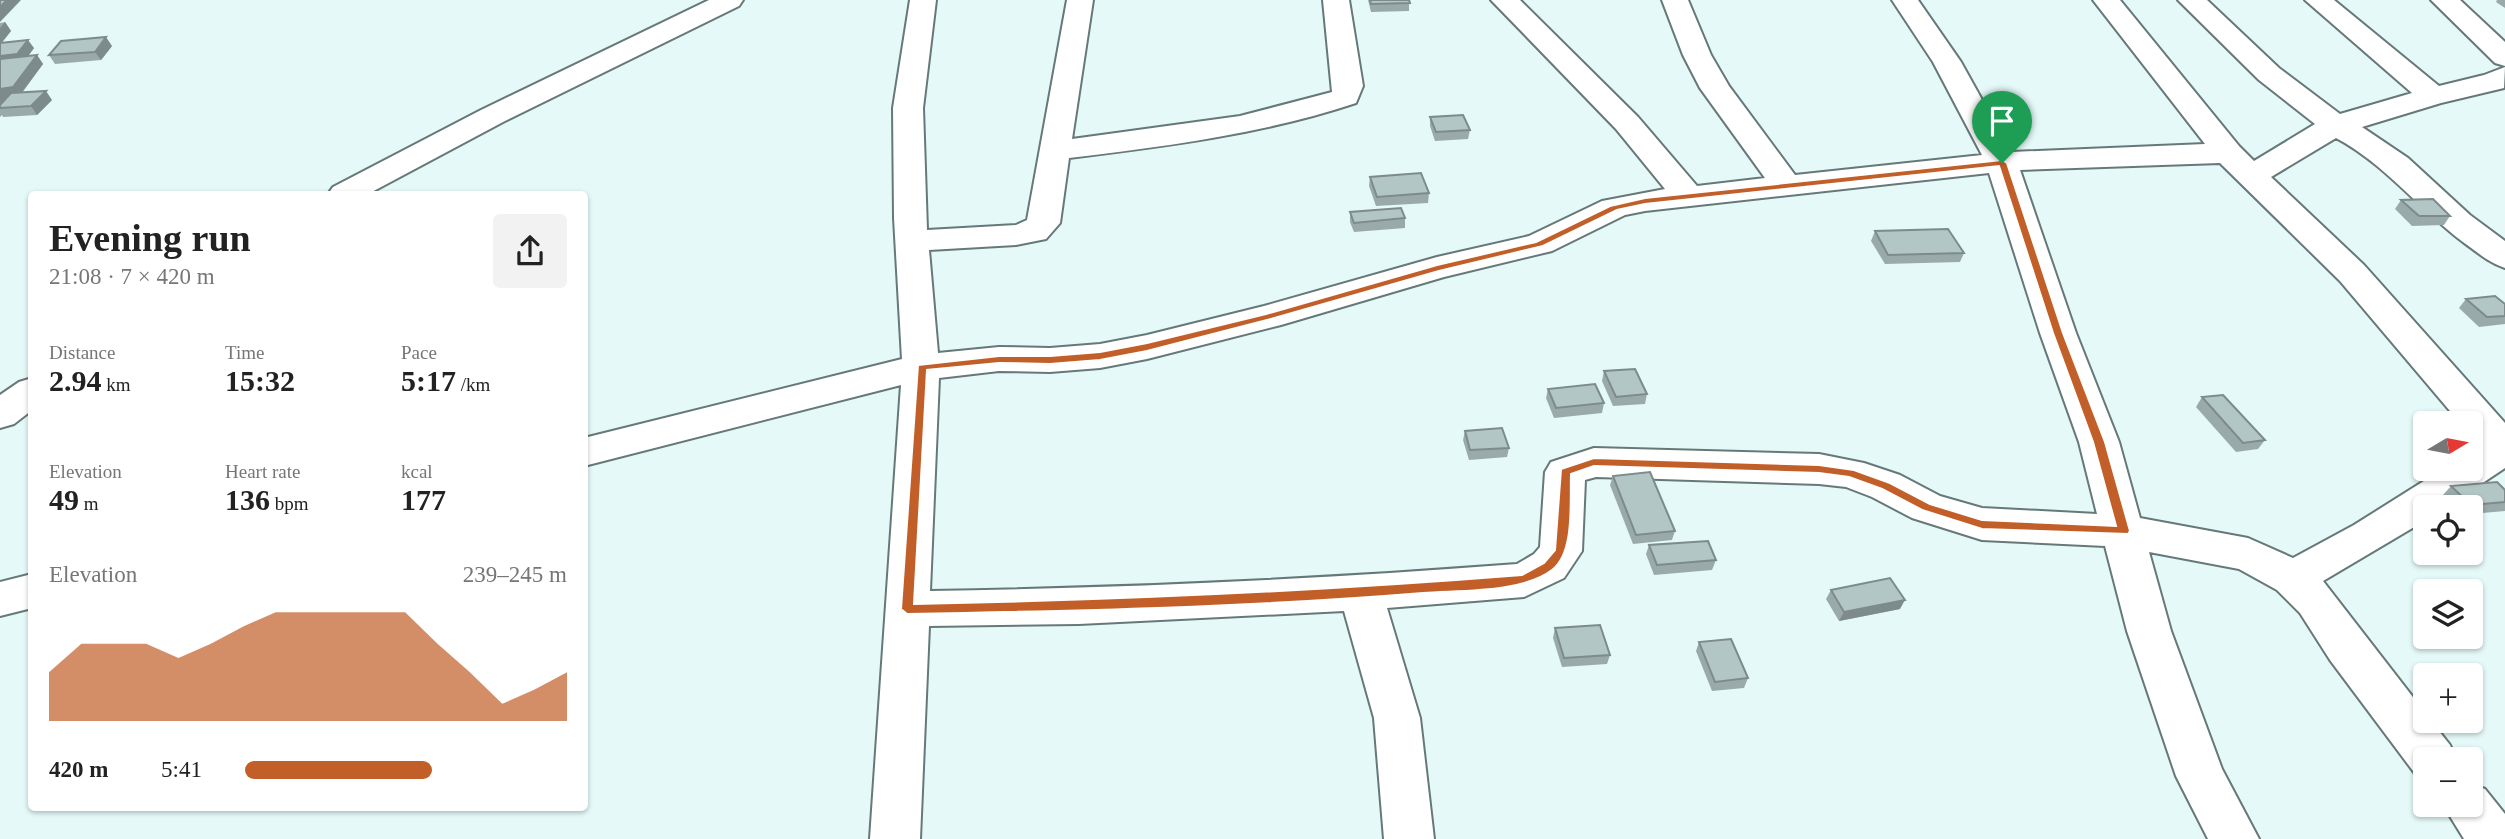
<!DOCTYPE html>
<html lang="en">
<head>
<meta charset="utf-8">
<style>
  body { margin:0; font-family:"Times New Roman",serif; background:#f2f2f2; color:#222; height:100vh; display:flex; flex-direction:column; font-size:26px; white-space:nowrap }
  * { box-sizing:border-box; margin:0 }
  p { font-size:23px; color:#767676 }
  .icon { flex:none; width:38px; height:38px; fill:none; stroke:currentColor; stroke-width:2; stroke-linecap:round; stroke-linejoin:round }
  .map { position:relative; flex:1; overflow:hidden }
  .details { position:absolute; left:28px; top:191px; width:560px; height:620px; display:flex; flex-direction:column; background:#fff; border-radius:7px; box-shadow:0 2px 5px #0004 }
  .details>* { flex:none }
  .needle { width:46px; rotate:80deg }
  .controls { position:absolute; left:2413px; top:411px; display:grid; gap:14px }
  .controls a { display:grid; place-items:center; width:70px; height:70px; border-radius:7px; background:#fff; box-shadow:0 2px 5px #0004; font-size:35px }
  .pin { position:absolute; display:grid; place-items:center; width:60px; height:60px; color:#fff; margin:-72px -30px; border-radius:50% 50% 50% 0; rotate:-45deg; box-shadow:0 0 7px #0007 }
  .pin .icon { rotate:45deg }
  .round { display:grid; place-items:center; flex:none; width:74px; height:74px; border-radius:7px; background:#f2f2f2 }
  .head { display:flex; align-items:center; justify-content:space-between; height:119px; padding:0 21px }
  h1 { font-size:38px; font-weight:700; line-height:52px }
  .metrics { display:grid; grid-template-columns:repeat(3,1fr); gap:10px; height:119px; padding:7px 21px }
  .metrics div { display:grid; align-content:center }
  .metrics b { font-size:30px; font-weight:700 }
  .metrics small { font-size:19px; font-weight:400 }
  .metrics p { font-size:19px }
  .chart { height:196px; padding:14px 21px }
  .chart p { display:flex; justify-content:space-between }
  .chart svg { width:100%; height:126px; margin-top:7px; fill:#c25f28; opacity:.7 }
  ul { padding:0 21px; list-style:none; font-size:23px }
  li { display:grid; grid-template-columns:112px 84px 1fr; align-items:center; height:52px }
  li i { height:18px; border-radius:9px; background:#c25f28 }
  .map>svg:first-child { display:block }
</style>
</head>
<body>
<div class="map">
<svg width="2505" height="839" viewBox="0 0 2505 839">
  <rect width="100%" height="100%" fill="#e5f9f9"/>
  <g fill="none" stroke-linecap="round" stroke-linejoin="round">
    <g stroke="#667878" stroke-width="4">
      <g id="minor">
        <polygon points="709,0 743,0 739,6 503,122 368,194 328,194 333,187 481,110"/>
        <path d="M910 0H936L923 108 927 230 1016 225 1027 220 1067 0H1093L1072 139 1240 116 1332 92 1323 0H1349L1363 86 1356 103C1263 134 1167 146 1069 158L1060 223 1046 239 1016 245 929 250 938 353 999 347 1050 348 1100 344 1147 335 1264 306 1437 257 1529 236 1602 201 1665 189 1616 129 1491 0H1520L1638 117 1697 186 1765 178 1700 88 1683 55 1662 0H1688L1711 55 1729 86 1795 175 1982 155 1933 62 1892 0H1918L1961 62 2011 152 2205 144 2093 0H2120L2239 146 2254 161 2315 124 2259 80 2178 0H2207L2279 68 2340 114 2412 93 2305 0H2334L2439 86 2484 75 2505 67 2504 88 2441 103 2362 127 2408 158 2470 215 2505 241V268C2489 263 2477 252 2463 242 2419 209 2385 164 2336 138L2271 177 2364 265 2505 423V468L2445 508H2426V520L2323 581 2426 714V721H2431L2450 745 2457 760H2426V778L2416 775 2330 660 2300 613 2277 590 2239 569 2149 552 2171 631 2222 769 2259 839H2208L2176 776 2127 631 2105 546 1982 540 1912 518 1872 497 1846 487 1819 484 1596 477 1585 480 1582 551 1564 578 1524 597 1387 608 1420 718 1434 839H1384L1374 718 1344 611 1079 624 929 626 920 839H870L901 385 584 466V438L902 359 894 218 893 108ZM2220 163 2340 281 2461 424H2471V435L2480 446 2471 452V469H2443L2354 525 2293 558 2248 538 2140 518 2119 442 2076 333 2020 170ZM1989 173 2040 333 2079 442 2097 514 1982 508 1940 496 1900 475 1864 463 1819 454 1594 448 1551 462 1545 472 1540 547 1534 554 1517 564C1322 579 1126 588 930 591L939 378 999 371 1050 372 1100 368 1147 359 1281 325 1444 277 1552 251 1625 215 1645 211Z"/>
        <polygon points="2431,0 2460,0 2505,42 2505,66 2495,63"/>
        <polygon points="32,378 32,410 14,424 0,428 0,395 19,382"/>
        <polygon points="32,574 32,608 0,616 0,582"/>
        <polygon points="2471,784 2485,789 2505,814 2505,839 2464,839 2443,805 2471,805"/>
      </g>
    </g>
    <use href="#minor" fill="#fff" fill-rule="evenodd"/>
  </g>
  <g fill="#9aaaaa">
    <polygon points="1368,0 1409,0 1409,11 1371,12"/>
    <polygon points="2497,0 2505,0 2505,8 2496,2"/>
    <polygon points="5,22 11,31 2,42 34,48 28,56 37,55 43,64 22,93 52,100 37,115 3,117 2,115 0,117 0,23"/>
    <polygon points="112,46 101,60 55,64 49,55"/>
    <polygon points="1430,117 1470,130 1468,139 1435,141 1430,126"/>
    <polygon points="1370,177 1429,193 1428,203 1376,206 1369,186"/>
    <polygon points="2401,200 2450,216 2444,225 2412,226 2395,209"/>
    <polygon points="1350,212 1405,218 1405,228 1354,232 1350,222"/>
    <polygon points="1875,231 1964,253 1960,262 1885,264 1871,241"/>
    <polygon points="2466,299 2505,316 2505,324 2479,327 2459,308"/>
    <polygon points="1604,371 1647,394 1645,404 1613,406 1602,381"/>
    <polygon points="1548,389 1604,403 1602,413 1554,418 1546,398"/>
    <polygon points="2202,397 2265,440 2258,449 2236,452 2196,407"/>
    <polygon points="1465,431 1509,448 1507,457 1469,460 1463,440"/>
    <polygon points="1613,476 1675,531 1672,540 1633,544 1610,485"/>
    <polygon points="2451,486 2505,490 2505,511 2471,514 2471,508 2455,508 2443,495"/>
    <polygon points="1649,545 1716,560 1712,570 1654,575 1646,554"/>
    <polygon points="1831,590 1900,609 1839,621 1826,599"/>
    <polygon points="1555,628 1610,655 1607,664 1562,667 1553,638"/>
    <polygon points="1699,642 1748,678 1744,688 1712,691 1696,651"/>
  </g>
  <g fill="#7d8b8b">
    <polygon points="7,0 21,0 0,22 0,7"/>
    <polygon points="5,22 11,31 0,45 0,28"/>
    <polygon points="106,37 112,46 101,60 95,52"/>
    <polygon points="28,40 34,48 23,63 0,65 0,56"/>
    <polygon points="37,55 43,64 19,96 0,108 0,89"/>
    <polygon points="46,91 52,100 37,115 31,106"/>
    <polygon points="1905,600 1900,609 1839,621 1844,612"/>
  </g>
  <g fill="#b3c6c6" stroke="#7d8b8b" stroke-width="2">
    <polygon points="0,0 7,0 0,7"/>
    <polygon points="1370,0 1409,0 1410,3 1371,4"/>
    <polygon points="106,37 95,52 49,55 61,41"/>
    <polygon points="28,40 17,54 0,56 0,43"/>
    <polygon points="37,55 13,87 0,89 0,59"/>
    <polygon points="46,91 31,106 0,108 0,105 11,93"/>
    <polygon points="1463,115 1470,130 1436,132 1430,117"/>
    <polygon points="1421,173 1429,193 1377,197 1370,177"/>
    <polygon points="2433,199 2450,216 2419,216 2401,200"/>
    <polygon points="1401,208 1405,218 1354,223 1350,212"/>
    <polygon points="1948,229 1964,253 1888,255 1875,231"/>
    <polygon points="2495,296 2505,304 2505,316 2487,317 2466,299"/>
    <polygon points="1635,369 1647,394 1616,397 1604,371"/>
    <polygon points="1595,384 1604,403 1556,408 1548,389"/>
    <polygon points="2223,395 2265,440 2243,443 2202,397"/>
    <polygon points="1502,428 1509,448 1470,450 1465,431"/>
    <polygon points="1650,472 1675,531 1636,535 1613,476"/>
    <polygon points="2497,482 2505,490 2505,502 2471,505 2451,486"/>
    <polygon points="1708,541 1716,560 1657,565 1649,545"/>
    <polygon points="1890,578 1905,600 1844,612 1831,590"/>
    <polygon points="1600,625 1610,655 1564,658 1555,628"/>
    <polygon points="1731,639 1748,678 1715,682 1699,642"/>
  </g>
  <path fill="#c25f28" stroke="#fff" stroke-width="2" fill-rule="evenodd" d="M2002 160 2007 163 2063 333 2105 442 2130 531 2128 534 1982 529 1922 510 1882 489 1849 477 1819 473 1594 466 1571 474C1570 502 1575 553 1552 570 1522 593 1461 590 1423 593 1252 607 1079 611 907 614L901 609 918 365 999 356H1050L1100 352 1147 343 1266 314 1437 265 1536 242 1610 206 1645 198ZM1999 166 2053 333 2093 442 2116 526 1982 520 1930 504 1890 483 1854 470 1819 465 1594 458 1561 469 1555 550 1544 563 1522 575C1320 591 1117 600 914 604L927 370 999 363 1050 364 1100 360 1147 351 1271 319 1439 271 1543 246 1617 210 1645 204Z"/>
</svg>
<div class="controls">
<a><svg class="needle" viewBox="-14 -14 28 28"><path d="M0-13l5 13h-10z" fill="#e53935"/><path d="M0 13l5-13h-10z" fill="#767676"/></svg></a>
<a><svg class="icon" aria-label="locate" viewBox="0 0 24 24"><circle cx="12" cy="12" r="6"/><path d="M12 2v4M12 18v4M2 12h4M18 12h4"/></svg></a>
<a><svg class="icon" aria-label="layers" viewBox="0 0 24 24"><path d="M12 4l9 5-9 5-9-5zM3 14l9 5 9-5"/></svg></a>
<a>+</a>
<a>−</a>
</div>
<div class="pin" style="left:2002px;top:163px;background:#1e9e55"><svg class="icon" aria-label="arrive" viewBox="0 0 24 24"><path d="M6 21V4h12l-3 4 3 4H6"/></svg></div>
<section class="details">
<div class="head"><div><h1>Evening run</h1><p>21:08 · 7 × 420 m</p></div><a class="round"><svg class="icon" aria-label="share" viewBox="0 0 24 24"><path d="M12 15V3M7 8l5-5 5 5M5 13v7h14v-7"/></svg></a></div>
<div class="metrics">
<div><p>Distance</p><b>2.94<small> km</small></b></div>
<div><p>Time</p><b>15:32</b></div>
<div><p>Pace</p><b>5:17<small> /km</small></b></div>
</div>
<div class="metrics">
<div><p>Elevation</p><b>49<small> m</small></b></div>
<div><p>Heart rate</p><b>136<small> bpm</small></b></div>
<div><p>kcal</p><b>177</b></div>
</div>
<div class="chart"><p><span>Elevation</span>239–245 m</p>
<svg viewBox="0 0 160 44" preserveAspectRatio="none"><path d="M0 44V27L10 17L20 17L30 17L40 22L50 17L60 11L70 6L80 6L90 6L100 6L110 6L120 17L130 27L140 38L150 33L160 27V44z"/></svg>
</div>
<ul>
<li><b>420 m</b>5:41<i style="width:58%"></i></li>
</ul>
</section>
</div>
</body>
</html>
